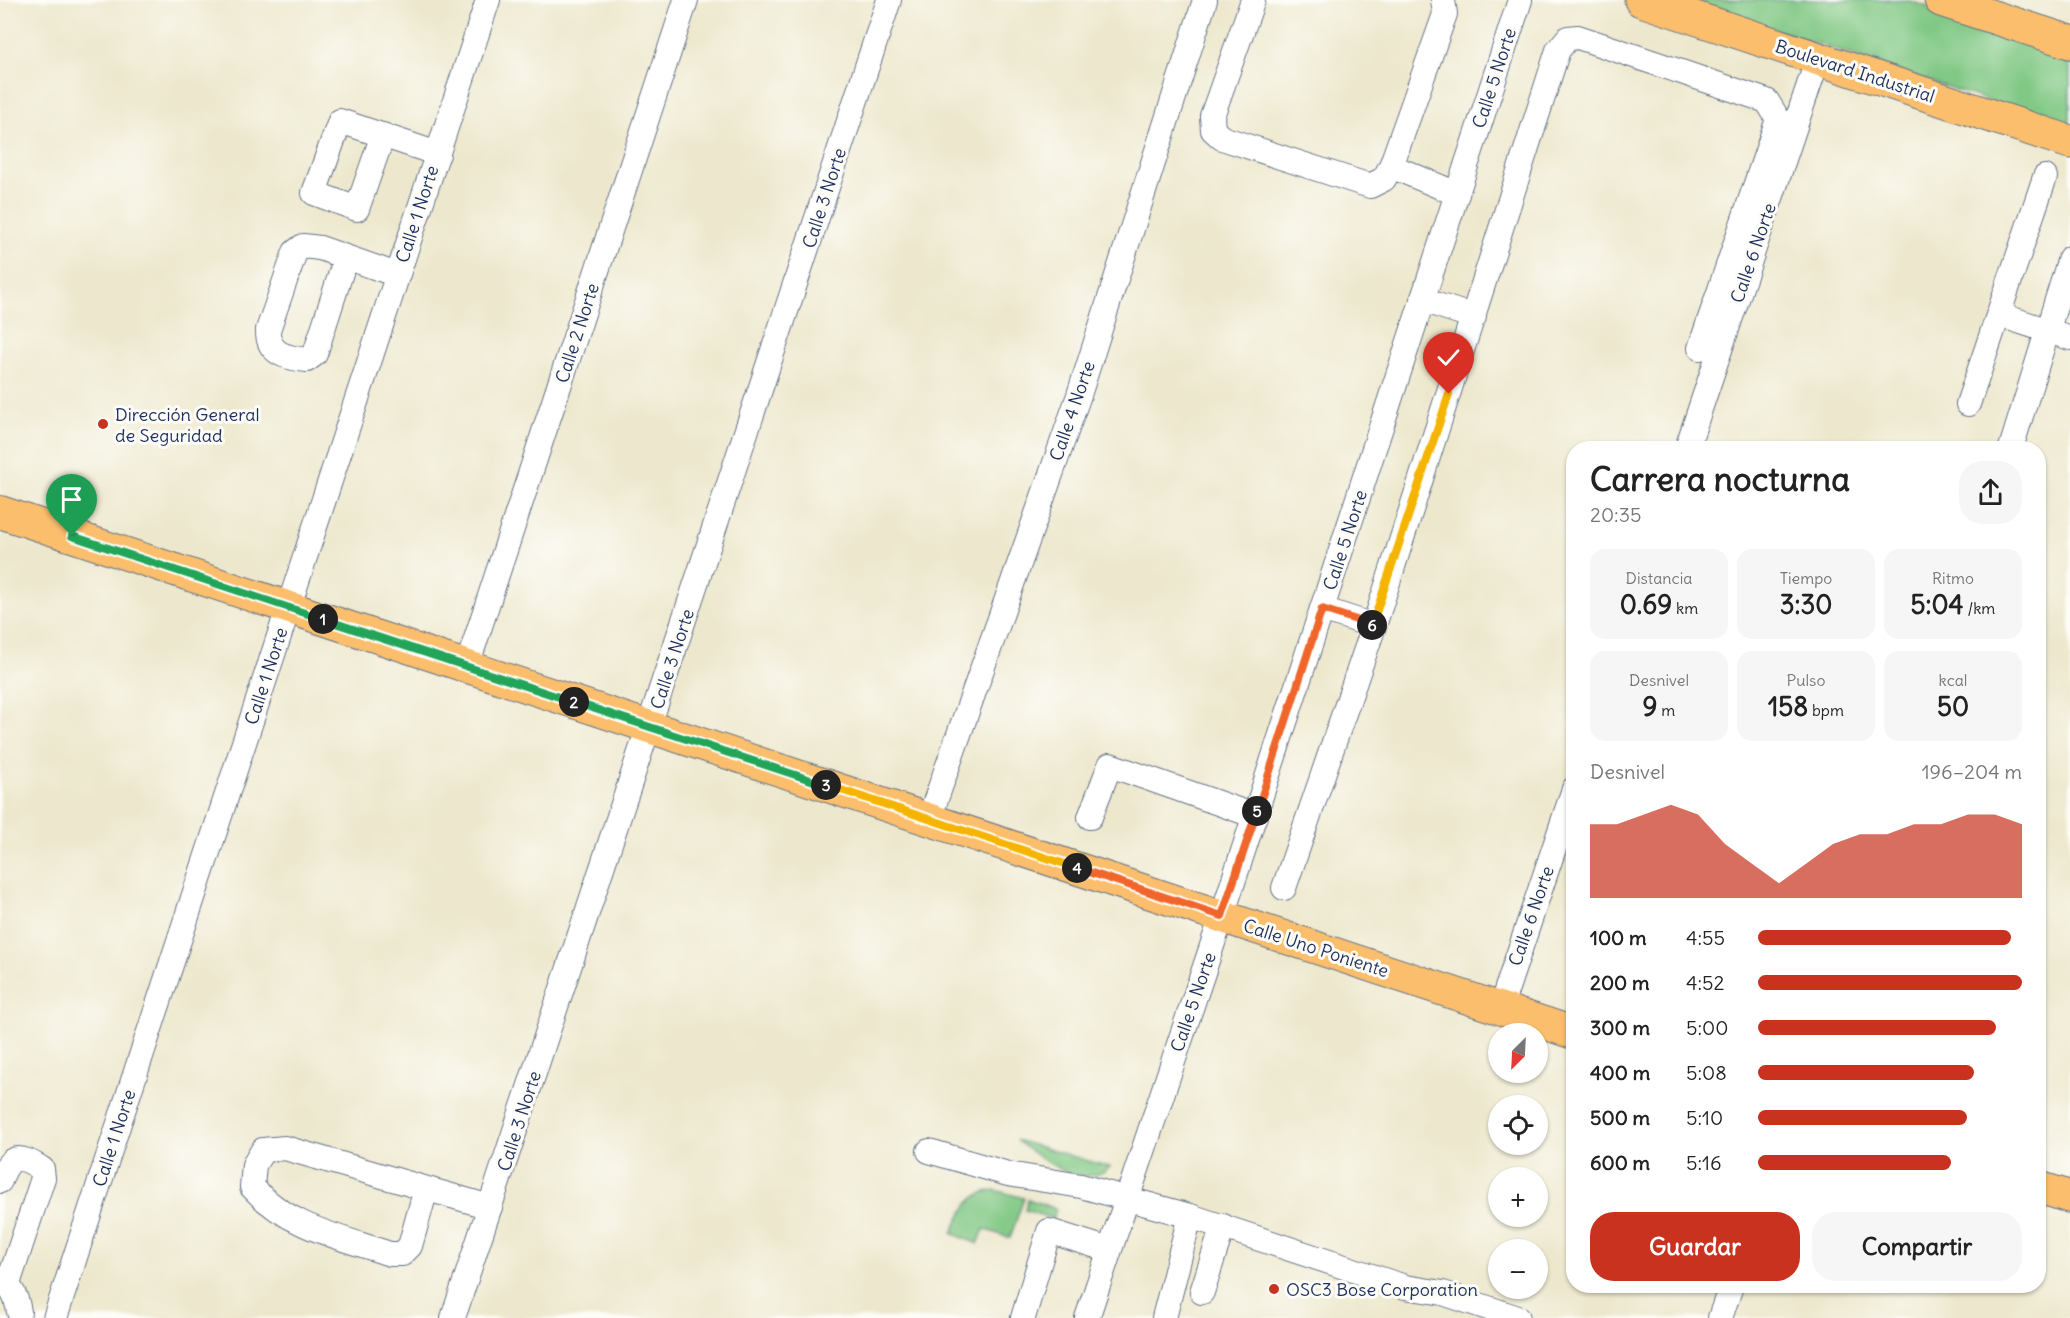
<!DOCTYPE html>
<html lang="es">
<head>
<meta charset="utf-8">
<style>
  body { margin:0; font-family:Delius,sans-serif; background:#f6f6f6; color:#222; height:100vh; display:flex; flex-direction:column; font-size:22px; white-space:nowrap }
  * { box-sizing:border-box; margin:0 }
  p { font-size:20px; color:#767676 }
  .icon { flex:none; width:33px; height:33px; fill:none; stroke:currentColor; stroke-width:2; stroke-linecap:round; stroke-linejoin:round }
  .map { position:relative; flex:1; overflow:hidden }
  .panel { position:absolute; left:1566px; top:441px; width:480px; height:852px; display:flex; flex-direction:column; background:#fff; border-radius:24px; box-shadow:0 2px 4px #0004 }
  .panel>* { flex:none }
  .needle { width:39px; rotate:204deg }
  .tools { position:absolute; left:1488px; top:1023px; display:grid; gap:12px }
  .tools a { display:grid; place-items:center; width:60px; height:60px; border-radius:50%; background:#fff; box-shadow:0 2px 4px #0004; font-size:30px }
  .pin { position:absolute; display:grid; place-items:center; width:51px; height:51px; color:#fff; margin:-62px -26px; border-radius:50% 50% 50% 0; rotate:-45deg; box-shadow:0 0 6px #0007 }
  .pin .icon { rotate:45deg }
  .km { position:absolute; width:30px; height:30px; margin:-15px; border-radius:50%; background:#222; color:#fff; font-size:16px; line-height:30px; text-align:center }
  .round { display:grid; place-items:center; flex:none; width:63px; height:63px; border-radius:24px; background:#f6f6f6 }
  .head { display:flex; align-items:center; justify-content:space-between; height:102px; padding:0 24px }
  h1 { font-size:33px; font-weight:700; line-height:45px }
  .stats { display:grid; grid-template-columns:repeat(3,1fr); gap:9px; height:102px; padding:6px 24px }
  .stats div { display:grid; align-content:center; border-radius:15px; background:#f6f6f6; text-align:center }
  .stats b { font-size:26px; font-weight:700 }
  .stats small { font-size:16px; font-weight:400 }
  .stats p { font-size:16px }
  .chart { height:168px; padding:12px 24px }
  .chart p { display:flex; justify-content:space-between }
  .chart svg { width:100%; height:108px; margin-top:6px; fill:#c8321e; opacity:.7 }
  .action { display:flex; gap:12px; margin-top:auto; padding:12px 24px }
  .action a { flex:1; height:69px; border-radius:24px; background:#c8321e; color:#fff; font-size:24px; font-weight:700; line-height:69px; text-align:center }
  .action a+a { background:#f6f6f6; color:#222 }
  ul { padding:0 24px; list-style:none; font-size:20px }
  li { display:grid; grid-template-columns:96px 72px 1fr; align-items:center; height:45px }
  li i { height:15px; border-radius:8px; background:#c8321e }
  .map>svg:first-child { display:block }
</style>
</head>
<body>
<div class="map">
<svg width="2070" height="1318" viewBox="0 0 2070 1318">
  <rect width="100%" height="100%" fill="#fdfcf7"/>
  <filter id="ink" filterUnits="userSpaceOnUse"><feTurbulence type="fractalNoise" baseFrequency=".0167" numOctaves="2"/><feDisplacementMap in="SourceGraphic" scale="12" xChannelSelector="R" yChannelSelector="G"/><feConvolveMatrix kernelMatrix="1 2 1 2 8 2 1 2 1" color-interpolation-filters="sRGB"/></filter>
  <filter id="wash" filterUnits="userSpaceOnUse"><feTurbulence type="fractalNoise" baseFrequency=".008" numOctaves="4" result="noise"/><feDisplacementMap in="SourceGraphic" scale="24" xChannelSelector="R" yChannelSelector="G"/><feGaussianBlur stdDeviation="1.35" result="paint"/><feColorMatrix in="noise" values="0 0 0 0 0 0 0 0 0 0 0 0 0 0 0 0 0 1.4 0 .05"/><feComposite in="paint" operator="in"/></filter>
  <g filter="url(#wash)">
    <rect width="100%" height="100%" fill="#ede8cd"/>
    <g fill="#80c884" stroke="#4e7c71" stroke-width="1.5">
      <polygon points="1686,0 1907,0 2070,54 2070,128"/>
      <path d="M1016 1140 1110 1167C1083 1192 1039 1158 1016 1140Z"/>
      <path d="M995 1190 1024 1198 1010 1238 984 1229 978 1244 952 1233C962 1213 969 1192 995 1190Z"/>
      <polygon points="1028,1199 1056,1209 1053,1219 1025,1210"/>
    </g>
  </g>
  <g filter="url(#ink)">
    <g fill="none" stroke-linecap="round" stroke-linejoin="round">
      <g stroke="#647085" stroke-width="26">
        <g id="minor">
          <polyline points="1253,0 1212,116 1213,130 1222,138 1370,186 1384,179 1391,166"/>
          <polyline points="1443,0 1445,14 1391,166 1457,194"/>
          <polyline points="383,135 357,209 314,193 340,121 438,154"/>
          <path d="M346 257 315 354 307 360C287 358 267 354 268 330L295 252 303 246 320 248 397 275"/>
          <polyline points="1422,300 1474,317"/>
          <polyline points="2000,315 2070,338"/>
          <polyline points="1968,404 2045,177"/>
          <polyline points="1687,448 1818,58"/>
          <polyline points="2011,448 2070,258"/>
          <polyline points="1374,626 1558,50 1568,38 1578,37 1767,101 1778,119 1700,348"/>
          <polyline points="467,666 686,0"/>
          <polyline points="1090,817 1110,765 1255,816"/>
          <polyline points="929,819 1079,395 1205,0"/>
          <polyline points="1284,888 1374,626 1322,609"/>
          <polyline points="1500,1009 1574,789"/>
          <polyline points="929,1151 1008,1174 1081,1186 1190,1216 1405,1287 1443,1293 1518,1318"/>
          <path d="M0 1181C9 1154 19 1154 42 1169L43 1178 8 1284"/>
          <path d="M426 1189 410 1246 402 1254H390C340 1237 288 1227 252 1187L254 1165 263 1150 285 1148 490 1207"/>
          <path d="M0 1281C13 1286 17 1299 19 1312"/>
          <polyline points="1202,1292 1223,1226"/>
          <polyline points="55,1318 488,0"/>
          <polyline points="453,1318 889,0"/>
          <polyline points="1023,1318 1049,1231 1109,1250"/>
          <polyline points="1087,1318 1222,916 1520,0"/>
          <polyline points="1164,1318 1190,1216"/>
          <polyline points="1720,1318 1731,1286"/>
        </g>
      </g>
      <g stroke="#647085" stroke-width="34">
        <g id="major">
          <polyline points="0,512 1574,1033"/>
          <polyline points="2038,1187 2070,1197"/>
        </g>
      </g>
      <g stroke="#647085" stroke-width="35">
        <g id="highway">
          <polyline points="1641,0 2070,142"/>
          <polyline points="1941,0 2070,42"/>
        </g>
      </g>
      <use href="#minor" stroke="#fff" stroke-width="24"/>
      <use href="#major" stroke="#fabe6d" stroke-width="32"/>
      <use href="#highway" stroke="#fabe6d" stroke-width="33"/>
    </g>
  </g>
  <g fill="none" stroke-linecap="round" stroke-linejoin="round" filter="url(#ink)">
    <g stroke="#fff" stroke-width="12">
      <polyline id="split-1" points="72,536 323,619"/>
    </g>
    <g stroke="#fff" stroke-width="12">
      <polyline id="split-2" points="323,619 574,702"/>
    </g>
    <g stroke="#fff" stroke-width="12">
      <polyline id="split-3" points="574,702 826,785"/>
    </g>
    <g stroke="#fff" stroke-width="12">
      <polyline id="split-4" points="826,785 1077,868"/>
    </g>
    <g stroke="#fff" stroke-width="12">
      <polyline id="split-5" points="1077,868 1222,916 1257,811"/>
    </g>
    <g stroke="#fff" stroke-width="12">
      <polyline id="split-6" points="1257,811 1322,609 1372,625"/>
    </g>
    <g stroke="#fff" stroke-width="12">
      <polyline id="split-7" points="1372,625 1449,394"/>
    </g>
    <use href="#split-1" stroke="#22a559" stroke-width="8"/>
    <use href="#split-2" stroke="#22a559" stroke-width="8"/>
    <use href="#split-3" stroke="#22a559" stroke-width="8"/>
    <use href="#split-4" stroke="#f5b400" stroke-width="8"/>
    <use href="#split-5" stroke="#f0652b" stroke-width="8"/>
    <use href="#split-6" stroke="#f0652b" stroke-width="8"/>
    <use href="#split-7" stroke="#f5b400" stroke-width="8"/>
  </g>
  <g fill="#c8321e" stroke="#fdfcf7" stroke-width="2">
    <circle cx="103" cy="424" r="6"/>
    <circle cx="1274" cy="1289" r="6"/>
  </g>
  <g text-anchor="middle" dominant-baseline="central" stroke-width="6" stroke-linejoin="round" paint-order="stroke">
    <g font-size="18" fill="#1b2f5e" stroke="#fdfcf7">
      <text transform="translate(1855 71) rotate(18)">Boulevard Industrial</text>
      <text transform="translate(1494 78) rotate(-72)">Calle 5 Norte</text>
      <text transform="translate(824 198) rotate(-72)">Calle 3 Norte</text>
      <text transform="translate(417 214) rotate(-72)">Calle 1 Norte</text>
      <text transform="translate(1753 253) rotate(-71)">Calle 6 Norte</text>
      <text transform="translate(577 333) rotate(-72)">Calle 2 Norte</text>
      <text transform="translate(1072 411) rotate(-71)">Calle 4 Norte</text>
      <text transform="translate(1345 540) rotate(-72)">Calle 5 Norte</text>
      <text transform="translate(672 659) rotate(-72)">Calle 3 Norte</text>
      <text transform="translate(266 676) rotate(-72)">Calle 1 Norte</text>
      <text transform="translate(1531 916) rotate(-71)">Calle 6 Norte</text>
      <text transform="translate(1316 948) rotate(18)">Calle Uno Poniente</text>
      <text transform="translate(1193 1002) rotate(-71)">Calle 5 Norte</text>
      <text transform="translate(519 1121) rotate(-72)">Calle 3 Norte</text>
      <text transform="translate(114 1138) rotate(-72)">Calle 1 Norte</text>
    </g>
    <g font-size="18" fill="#1b2f5e" stroke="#fdfcf7" text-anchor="start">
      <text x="115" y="414">Dirección General<tspan x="115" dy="21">de Seguridad</tspan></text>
      <text x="1286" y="1289">OSC3 Bose Corporation</text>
    </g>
  </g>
</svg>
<div class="tools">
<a><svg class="needle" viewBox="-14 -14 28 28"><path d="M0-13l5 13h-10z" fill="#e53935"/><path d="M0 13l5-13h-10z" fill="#767676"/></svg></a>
<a><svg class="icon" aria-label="locate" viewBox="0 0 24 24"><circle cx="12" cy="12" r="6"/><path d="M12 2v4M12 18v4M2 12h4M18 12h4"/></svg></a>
<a>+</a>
<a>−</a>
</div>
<div class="pin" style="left:72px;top:536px;background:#1e9e55"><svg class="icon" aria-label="arrive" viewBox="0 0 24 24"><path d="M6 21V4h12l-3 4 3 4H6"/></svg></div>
<div class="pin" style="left:1449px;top:394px;background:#d93025"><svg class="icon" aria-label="check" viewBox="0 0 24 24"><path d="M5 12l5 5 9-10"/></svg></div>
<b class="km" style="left:323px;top:619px">1</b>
<b class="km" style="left:574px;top:702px">2</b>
<b class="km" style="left:826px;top:785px">3</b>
<b class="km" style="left:1077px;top:868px">4</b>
<b class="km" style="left:1257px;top:811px">5</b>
<b class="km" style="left:1372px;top:625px">6</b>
<section class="panel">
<div class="head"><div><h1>Carrera nocturna</h1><p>20:35</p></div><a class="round"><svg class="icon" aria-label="share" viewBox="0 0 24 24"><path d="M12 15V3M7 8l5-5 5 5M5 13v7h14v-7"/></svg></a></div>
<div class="stats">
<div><p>Distancia</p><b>0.69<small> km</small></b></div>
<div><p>Tiempo</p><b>3:30</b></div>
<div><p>Ritmo</p><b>5:04<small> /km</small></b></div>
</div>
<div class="stats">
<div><p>Desnivel</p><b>9<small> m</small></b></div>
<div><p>Pulso</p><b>158<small> bpm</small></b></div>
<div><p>kcal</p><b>50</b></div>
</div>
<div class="chart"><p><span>Desnivel</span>196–204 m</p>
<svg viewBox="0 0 160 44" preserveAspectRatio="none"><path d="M0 44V14L10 14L20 10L30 6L40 10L50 22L60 30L70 38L80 30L90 22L100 18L110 18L120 14L130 14L140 10L150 10L160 14V44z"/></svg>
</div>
<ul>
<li><b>100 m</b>4:55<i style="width:96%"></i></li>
<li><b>200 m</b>4:52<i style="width:100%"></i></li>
<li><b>300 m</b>5:00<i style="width:90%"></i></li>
<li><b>400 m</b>5:08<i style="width:82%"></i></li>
<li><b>500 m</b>5:10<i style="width:79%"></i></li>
<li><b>600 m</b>5:16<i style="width:73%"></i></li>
</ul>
<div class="action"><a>Guardar</a><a>Compartir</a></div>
</section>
</div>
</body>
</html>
